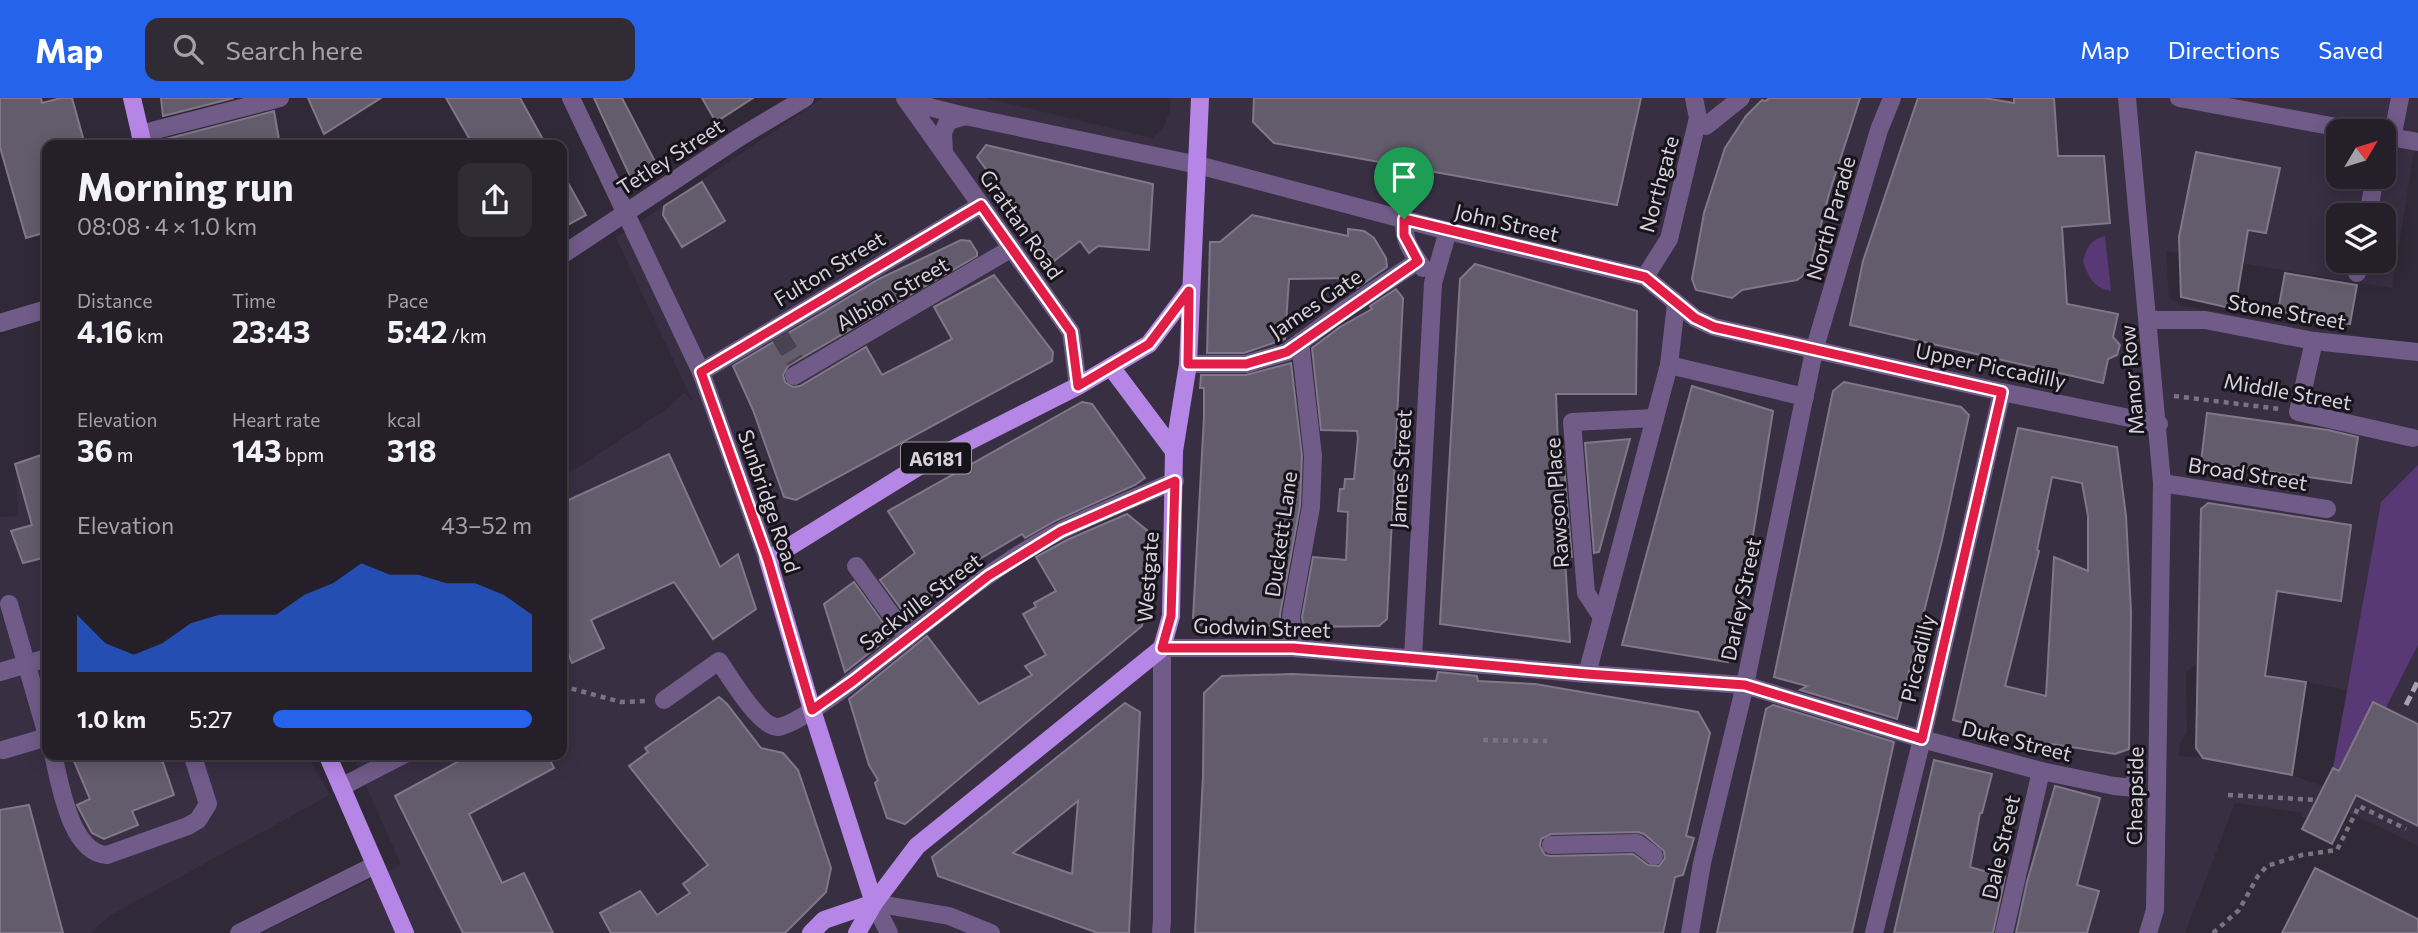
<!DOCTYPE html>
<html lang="en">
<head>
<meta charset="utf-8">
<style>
  body { margin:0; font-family:Commissioner,sans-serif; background:#302c35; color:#f1f3f6; height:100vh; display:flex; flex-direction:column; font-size:26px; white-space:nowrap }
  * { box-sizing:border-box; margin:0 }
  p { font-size:23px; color:#a3a2a8 }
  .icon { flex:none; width:38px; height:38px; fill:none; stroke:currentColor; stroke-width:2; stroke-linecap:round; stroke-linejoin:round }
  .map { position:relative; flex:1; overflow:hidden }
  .details { position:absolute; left:42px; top:42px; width:525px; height:620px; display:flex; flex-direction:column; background:#241f29; border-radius:14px; box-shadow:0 4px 18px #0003,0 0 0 2px #413d46 }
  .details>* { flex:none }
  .needle { width:46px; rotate:52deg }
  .controls { position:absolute; left:2326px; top:21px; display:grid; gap:14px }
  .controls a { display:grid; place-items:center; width:70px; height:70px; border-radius:14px; background:#241f29; box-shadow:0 4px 18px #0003,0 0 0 2px #413d46; font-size:35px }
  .pin { position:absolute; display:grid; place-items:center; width:60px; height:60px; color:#fff; margin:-72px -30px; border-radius:50% 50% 50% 0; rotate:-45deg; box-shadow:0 0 7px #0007 }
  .pin .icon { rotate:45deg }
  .round { display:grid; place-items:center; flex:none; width:74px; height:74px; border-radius:14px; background:#302c35 }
  .head { display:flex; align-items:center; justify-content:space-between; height:119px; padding:0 35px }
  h1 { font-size:38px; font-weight:700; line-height:52px }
  .stats { display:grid; grid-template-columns:repeat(3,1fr); gap:10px; height:119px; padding:7px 35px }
  .stats div { display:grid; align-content:center }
  .stats b { font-size:30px; font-weight:700 }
  .stats small { font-size:19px; font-weight:400 }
  .stats p { font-size:19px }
  .chart { height:196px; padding:14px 35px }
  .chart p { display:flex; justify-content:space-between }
  .chart svg { width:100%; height:126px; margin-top:7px; fill:#2563eb; opacity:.7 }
  ul { padding:0 35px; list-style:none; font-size:23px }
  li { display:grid; grid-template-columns:112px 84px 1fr; align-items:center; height:52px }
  li i { height:18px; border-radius:9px; background:#2563eb }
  header { display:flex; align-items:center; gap:42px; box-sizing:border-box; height:98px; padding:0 35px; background:#2563eb; color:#fff }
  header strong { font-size:33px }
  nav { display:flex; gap:38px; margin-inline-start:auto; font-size:24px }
  .search { width:490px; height:63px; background:#302c35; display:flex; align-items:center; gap:18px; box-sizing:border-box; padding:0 24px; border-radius:14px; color:#a3a2a8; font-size:26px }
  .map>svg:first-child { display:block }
</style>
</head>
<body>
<header>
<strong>Map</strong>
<div class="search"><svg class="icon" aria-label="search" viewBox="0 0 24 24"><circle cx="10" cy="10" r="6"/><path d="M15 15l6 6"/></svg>Search here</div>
<nav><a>Map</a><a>Directions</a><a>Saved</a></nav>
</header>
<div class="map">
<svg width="2418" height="835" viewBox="0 0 2418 835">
  <rect width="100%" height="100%" fill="#302937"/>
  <g fill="#382f43" fill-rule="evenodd">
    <path d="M823 0H986L1152 40 1163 30 1170 12 1171 0H2418V51H2415L2413 60 2392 190 2166 153 2169 200 2183 208 2418 248V367L2381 404 2347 592 2306 584 2193 568 2186 575 2187 634 2180 646 2179 658 2203 660 2292 677 2323 688 2333 670 2339 673 2373 604 2387 610 2418 547V748L2348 714 2332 745 2302 731 2307 721 2302 719 2303 715 2235 705 2185 835H260L401 767 352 656H562V380L668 310 684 295 693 304 616 140ZM2338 33H2384V79H2338ZM2338 117H2384V163H2338Z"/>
    <polygon points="47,355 47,656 306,656 330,697 109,818 91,835 63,835 0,712 0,419 18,418 15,366"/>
  </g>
  <g fill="#583975">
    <path d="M2105 138 2111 193C2094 190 2088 179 2083 163 2087 149 2090 142 2105 138Z"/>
    <polygon points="2418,367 2418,547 2386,610 2373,604 2339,673 2333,670 2381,404"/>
  </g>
  <g fill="#635c6c" stroke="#807889" stroke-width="2" fill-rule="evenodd">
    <polygon points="0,0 41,0 42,5 61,0 72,0 85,47 47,47 47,134 26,140 0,49"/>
    <polygon points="161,0 234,0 163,18"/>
    <polygon points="308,0 381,0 324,36"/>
    <polygon points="446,0 520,0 546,47 473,47"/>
    <polygon points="594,0 622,0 660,73 634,87"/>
    <polygon points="702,0 753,0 716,24"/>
    <polygon points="1254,0 1641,0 1617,107 1274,45 1253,24"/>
    <polygon points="1769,0 1860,0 1829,96 1809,173 1797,182 1742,192 1732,200 1696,192 1692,181 1704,115 1725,50 1746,18 1762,2 1766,3"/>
    <polygon points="1918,0 1984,0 2014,5 2014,0 2054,0 2058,58 2104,58 2110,125 2062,129 2067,206 2118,216 2113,239 2120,247 2117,257 2108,261 2103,285 1850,227 1863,163"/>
    <polygon points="274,13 280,47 167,47 166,41"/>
    <polygon points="986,47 1153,86 1149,152 1098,148 1089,155 1080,143 1054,163 977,59"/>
    <polygon points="2196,54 2280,70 2266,135 2248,132 2235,211 2181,199 2179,139"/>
    <polygon points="562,74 586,117 562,130"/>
    <polygon points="702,84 725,123 682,149 663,117 664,108"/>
    <polygon points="1252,117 1348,138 1348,131 1364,133 1374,140 1386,160 1387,169 1357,190 1350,180 1289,181 1285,241 1244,255 1207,255 1210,144 1220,144"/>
    <polygon points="961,142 970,143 977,154 977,158 788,268 783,277 785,284 793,289 800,288 866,249 882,277 952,241 934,209 994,177 1053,254 1052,263 796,402 784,399 753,312 733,268 879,181"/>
    <polygon points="1475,166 1637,213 1636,296 1556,296 1558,347 1562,346 1572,459 1565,460 1570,544 1440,526 1460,181"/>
    <polygon points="2285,175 2357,187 2350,226 2278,213"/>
    <polygon points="1396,191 1403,200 1387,521 1379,528 1307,529 1303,524 1302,519 1313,459 1346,462 1348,414 1338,413 1340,391 1344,391 1345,381 1354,381 1358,340 1357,333 1321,332 1312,250 1340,229 1372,211 1370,208"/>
    <polygon points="1291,265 1302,358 1300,408 1280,516 1280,528 1199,527 1193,520 1204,319 1204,290 1200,290 1201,277 1246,277"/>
    <polygon points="1844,284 1961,309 1969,317 1942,442 1897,621 1800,592 1807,588 1774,579 1833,293"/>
    <polygon points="1692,288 1773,313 1744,493 1728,564 1622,547"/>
    <polygon points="1082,304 1092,306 1145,380 1135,387 1057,422 1025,440 1022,436 973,465 910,515 914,520 910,523 880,482 915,455 888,413"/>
    <polygon points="2207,315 2328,332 2358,339 2351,385 2201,364"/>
    <path d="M2018 330 2117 349 2126 418 2131 514 2129 651 2115 656 2040 644 1953 622ZM2052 379 2082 385 2088 418V473L2054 459 2046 598 2005 588 2039 453 2037 452Z"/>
    <polygon points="1630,341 1599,454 1594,455 1585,345"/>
    <polygon points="47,355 47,459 23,465 11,433 32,427 15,366"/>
    <polygon points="669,356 720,469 738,456 756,511 713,541 674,484 591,522 604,550 572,565 562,541 562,405"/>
    <polygon points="2208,405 2351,427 2341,503 2277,493 2265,578 2306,584 2292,677 2203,660 2196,650 2201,411"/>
    <polygon points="1127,416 1148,433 1145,510 1142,528 905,726 887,720 875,685 878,682 869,667 849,601 927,538 979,606 1032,577 1025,568 1046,557 1023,516 1036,509 1034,505 1056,493 1036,459 1067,442"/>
    <polygon points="854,484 892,537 845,574 824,506"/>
    <path d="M1438 574 1477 578 1478 583 1535 586 1698 614 1710 635 1686 738 1694 740 1683 777 1675 779 1663 835H1195L1203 678 1204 595 1222 578 1293 576 1436 583ZM1638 734 1644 736 1664 753 1665 760 1659 768 1648 767 1633 756 1551 758 1545 757 1540 748 1541 741 1551 736Z"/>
    <polygon points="719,599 727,606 761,650 783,655 798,672 831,770 826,794 785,835 611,835 600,815 640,793 657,817 690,795 683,786 708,767 629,668 648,654 645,650"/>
    <polygon points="2373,604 2418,626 2418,728 2356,697 2332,746 2302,731 2333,670 2339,673"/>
    <path d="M1125 605 1140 614 1129 835H1098L938 778 932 759ZM1078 703 1072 776 1013 755Z"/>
    <polygon points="1773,607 1894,644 1852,835 1717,835 1766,611"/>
    <polygon points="71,656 160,656 174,697 132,713 138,727 104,741 92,735 77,707 90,701"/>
    <polygon points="472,656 547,656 554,670 469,716 502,785 524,775 553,835 463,835 395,698"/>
    <polygon points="1934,662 1992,676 1982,715 1980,715 1970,769 2005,779 1993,835 1894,835"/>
    <polygon points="2055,688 2100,700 2077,787 2099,793 2087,835 2016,835 2027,784"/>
    <polygon points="29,707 63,835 0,835 0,712"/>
    <polygon points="2315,770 2418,821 2418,835 2282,835"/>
  </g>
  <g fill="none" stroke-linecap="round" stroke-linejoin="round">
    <polyline stroke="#494250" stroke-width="18" stroke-dasharray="18 9" stroke-linecap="butt" points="780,238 795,263"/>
    <g stroke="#7a7480" stroke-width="4.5" stroke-dasharray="5 5" stroke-linecap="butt">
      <polyline points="2174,298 2280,311"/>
      <polyline points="562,588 621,604 646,603"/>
      <polyline points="1483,642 1547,643"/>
      <polyline points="2228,697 2317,702"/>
      <polyline points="2213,835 2239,812 2258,778 2267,768 2302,757 2337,752 2359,708 2406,731"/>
    </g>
    <g stroke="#715b89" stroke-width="18">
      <polyline points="571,0 701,274 768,462"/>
      <polyline points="905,0 1071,234 1078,288"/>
      <polyline points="916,0 929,9 965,18"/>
      <polyline points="2127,0 2162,385 2155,812 2148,835"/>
      <polyline points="2179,0 2358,33"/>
      <polyline points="1706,28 1741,0"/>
      <polyline points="140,36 280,0"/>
      <polyline points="2384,38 2418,44"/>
      <polyline points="2392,40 2400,0"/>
      <polyline points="944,54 943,35 948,23 965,18 1198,67 1448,133 1645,179 1695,220 1714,229 2002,294 2159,326"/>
      <polyline points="2368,117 2375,79"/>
      <path d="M1404 121C1403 142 1411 153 1423 170"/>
      <polyline points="562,157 740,39 805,0"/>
      <polyline points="2357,175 2359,163"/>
      <polyline points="1645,179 1669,141 1698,20 1694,0"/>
      <polyline points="2148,222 2205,222 2314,243 2418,254"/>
      <polyline points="0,225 47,211"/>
      <polyline points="2314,243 2298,314 2413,340"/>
      <polyline points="1188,266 1246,266 1287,254 1344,212 1418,163"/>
      <polyline points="1669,267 1805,299"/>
      <polyline points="701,274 981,107"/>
      <polyline points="794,278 1012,150"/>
      <polyline points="2162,385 2327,411"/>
      <polyline points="856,468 908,540"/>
      <polyline points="9,506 47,637"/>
      <polyline points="1602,519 1586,495 1572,324 1655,320"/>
      <polyline points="1293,550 1291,518 1311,409 1313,358 1300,244"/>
      <polyline points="1413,560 1433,185 1448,133"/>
      <polyline points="0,574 47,560"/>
      <polyline points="1587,576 1669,267 1676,206"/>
      <path d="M664 602 719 563C729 578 760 630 778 629 796 627 843 591 859 578 923 529 990 468 1062 432 1099 414 1137 399 1175 383"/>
      <polyline points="3,652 47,639"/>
      <path d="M53 656C60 685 70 755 107 757L188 728 198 722 208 706 192 656"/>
      <polyline points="341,689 405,656"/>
      <polyline points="1551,747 1637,745 1654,758"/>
      <polyline points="874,805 949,818 991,835"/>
      <polyline points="874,805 889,835"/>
      <polyline points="239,835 375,767"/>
      <polyline points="1161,835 1162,822 1162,550 1293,550 1587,576 1745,587 1922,641 2041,673 2114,688 2135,690 2136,665"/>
      <polyline points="1690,835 1702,765 1745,587 1814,253 1879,32 1892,0"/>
      <polyline points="1874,835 1922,641 2002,294"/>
      <polyline points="2004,835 2041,673"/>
    </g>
    <g stroke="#b686e6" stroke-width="18">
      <polyline points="132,0 143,47"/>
      <polyline points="1111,269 1174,353"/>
      <polyline points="327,656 405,835"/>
      <polyline points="874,805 812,612 768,462 916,370 1078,288 1149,246 1189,193"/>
      <polyline points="811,835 824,822 874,805"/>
      <polyline points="857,835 874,805 917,748 1162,550 1171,518 1174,353 1188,266 1200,0"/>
    </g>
    <polyline stroke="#a8a3ae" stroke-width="5" stroke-dasharray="10 5" stroke-linecap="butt" points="2406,607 2418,583"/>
  </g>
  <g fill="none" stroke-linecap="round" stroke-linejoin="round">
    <g stroke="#fff" stroke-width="14">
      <polygon id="route" points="981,107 1071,234 1078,288 1149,246 1189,193 1188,266 1246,266 1287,254 1418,163 1404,137 1404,121 1645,179 1695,220 1714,229 2002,294 1922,641 1745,587 1587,576 1293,550 1162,550 1171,518 1175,383 1061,433 988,478 853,583 812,612 768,462 701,274"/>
    </g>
    <use href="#route" stroke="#e11d48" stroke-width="9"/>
  </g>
  <g text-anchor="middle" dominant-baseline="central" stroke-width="6" stroke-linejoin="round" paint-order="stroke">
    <rect fill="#16131a" stroke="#9c98a1" stroke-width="2" x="901" y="344.5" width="70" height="31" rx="5"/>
    <g font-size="19" font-weight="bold" fill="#d6d1db">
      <text x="936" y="360">A6181</text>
    </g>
    <g font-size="21" fill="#d6d1db" stroke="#16131a">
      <text transform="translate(670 58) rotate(-33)">Tetley Street</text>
      <text transform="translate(1658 86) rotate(-75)">Northgate</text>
      <text transform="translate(1830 120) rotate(-74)">North Parade</text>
      <text transform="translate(1507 124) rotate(13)">John Street</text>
      <text transform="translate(1022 126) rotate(55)">Grattan Road</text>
      <text transform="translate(829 170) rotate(-31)">Fulton Street</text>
      <text transform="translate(892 195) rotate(-30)">Albion Street</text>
      <text transform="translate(1315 205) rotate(-34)">James Gate</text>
      <text transform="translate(2287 213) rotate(10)">Stone Street</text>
      <text transform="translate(1991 267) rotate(12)">Upper Piccadilly</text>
      <text transform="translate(2131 282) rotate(-95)">Manor Row</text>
      <text transform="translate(2288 293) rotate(10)">Middle Street</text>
      <text transform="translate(1400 371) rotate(-87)">James Street</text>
      <text transform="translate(2248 375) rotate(9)">Broad Street</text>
      <text transform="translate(770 403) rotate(71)">Sunbridge Road</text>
      <text transform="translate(1556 405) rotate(-94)">Rawson Place</text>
      <text transform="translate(1280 436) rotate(-82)">Duckett Lane</text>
      <text transform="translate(1147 479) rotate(-86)">Westgate</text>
      <text transform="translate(1740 501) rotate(-78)">Darley Street</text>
      <text transform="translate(920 503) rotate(-37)">Sackville Street</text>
      <text transform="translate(1262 529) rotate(2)">Godwin Street</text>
      <text transform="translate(1917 560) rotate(-77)">Piccadilly</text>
      <text transform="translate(2017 642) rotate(14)">Duke Street</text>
      <text transform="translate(2134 698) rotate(-89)">Cheapside</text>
      <text transform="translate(2000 749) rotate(-77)">Dale Street</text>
    </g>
  </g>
</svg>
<div class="controls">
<a><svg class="needle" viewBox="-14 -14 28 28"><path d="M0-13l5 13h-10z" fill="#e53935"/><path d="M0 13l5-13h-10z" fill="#a3a2a8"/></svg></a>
<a><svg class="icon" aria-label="layers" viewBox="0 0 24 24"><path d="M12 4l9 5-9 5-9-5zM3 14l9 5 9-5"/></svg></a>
</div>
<div class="pin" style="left:1404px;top:121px;background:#1e9e55"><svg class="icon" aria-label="arrive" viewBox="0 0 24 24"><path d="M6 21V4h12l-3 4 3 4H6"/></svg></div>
<section class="details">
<div class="head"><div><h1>Morning run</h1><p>08:08 · 4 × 1.0 km</p></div><a class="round"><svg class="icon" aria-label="share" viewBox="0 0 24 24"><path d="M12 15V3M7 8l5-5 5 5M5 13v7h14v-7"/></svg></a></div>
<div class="stats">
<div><p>Distance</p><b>4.16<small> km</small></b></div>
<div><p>Time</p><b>23:43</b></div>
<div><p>Pace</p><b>5:42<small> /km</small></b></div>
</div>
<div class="stats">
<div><p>Elevation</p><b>36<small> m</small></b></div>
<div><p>Heart rate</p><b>143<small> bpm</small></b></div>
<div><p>kcal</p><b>318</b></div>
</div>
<div class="chart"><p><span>Elevation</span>43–52 m</p>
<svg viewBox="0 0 160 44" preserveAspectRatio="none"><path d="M0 44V24L10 34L20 38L30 34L40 27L50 24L60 24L70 24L80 17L90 13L100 6L110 10L120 10L130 13L140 13L150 17L160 24V44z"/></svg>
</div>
<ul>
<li><b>1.0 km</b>5:27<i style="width:100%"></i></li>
</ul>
</section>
</div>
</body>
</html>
